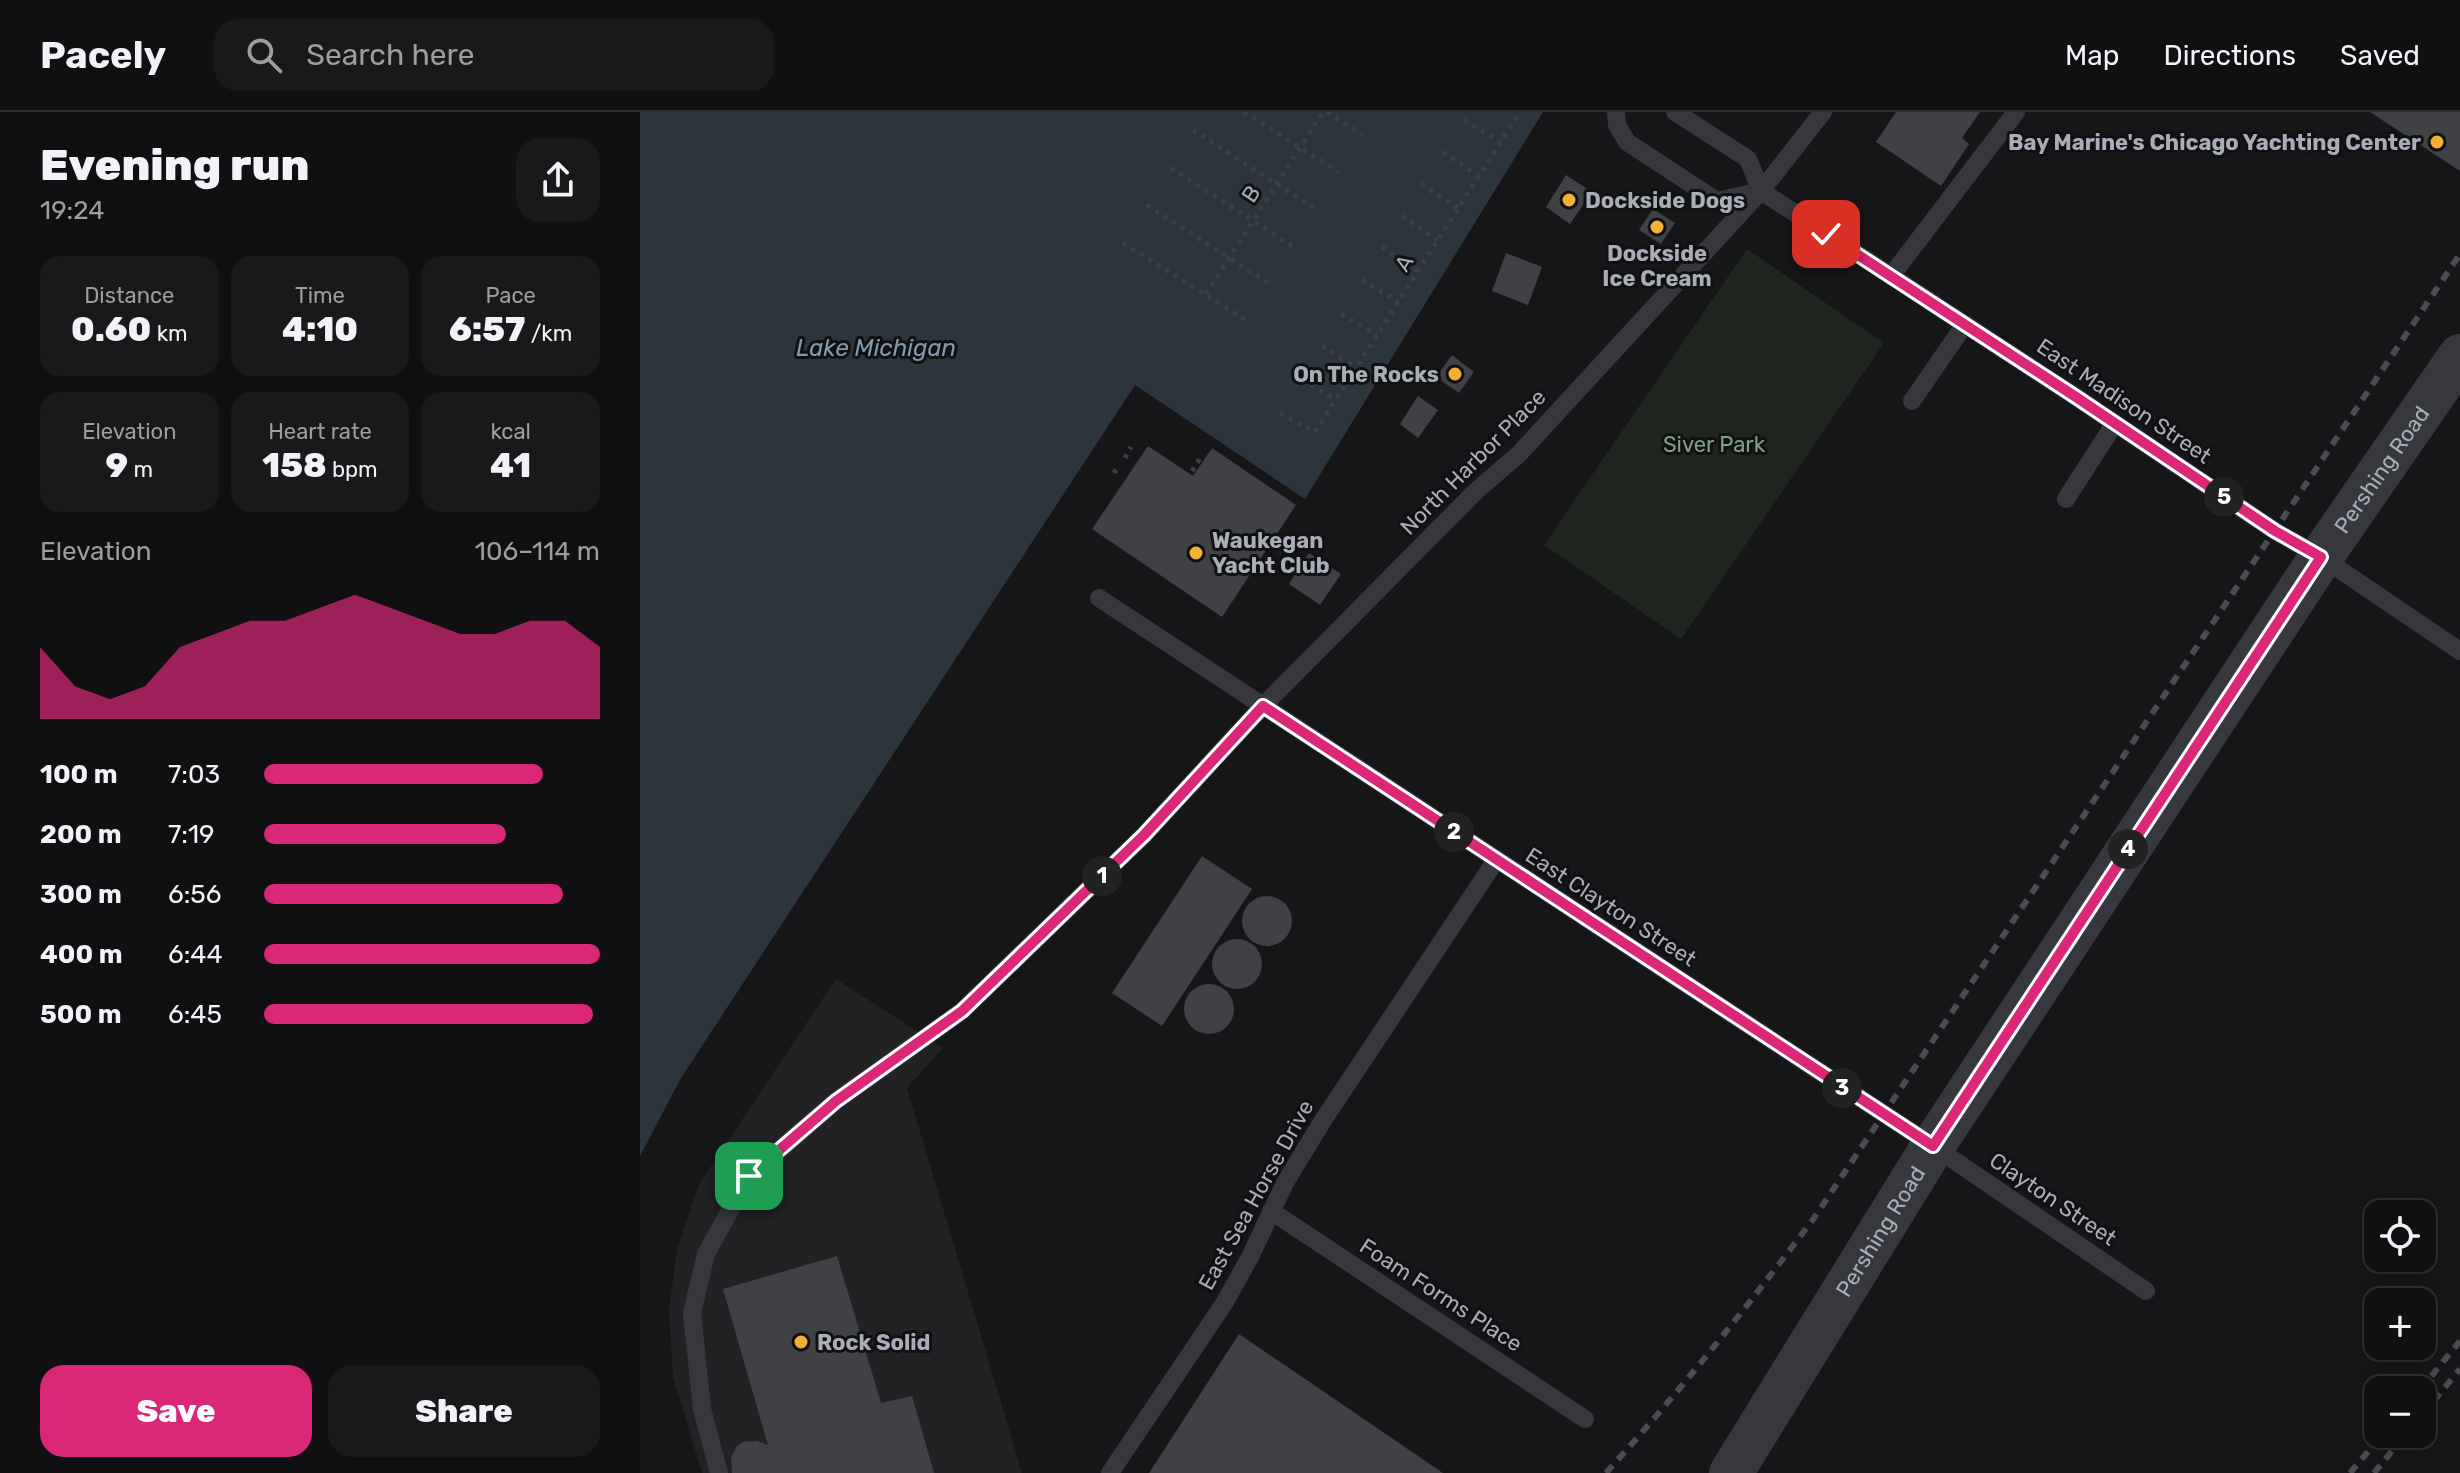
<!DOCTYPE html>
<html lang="en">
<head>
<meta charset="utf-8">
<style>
  body { margin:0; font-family:Rubik,sans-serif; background:#19191b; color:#f1f3f6; height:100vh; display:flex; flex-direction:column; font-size:30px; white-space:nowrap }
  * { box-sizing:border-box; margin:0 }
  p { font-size:26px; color:#9c9d9f }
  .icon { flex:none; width:44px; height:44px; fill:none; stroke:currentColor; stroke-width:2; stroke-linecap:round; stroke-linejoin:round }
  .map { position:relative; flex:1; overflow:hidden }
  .drawer { display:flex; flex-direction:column; background:#101012; width:640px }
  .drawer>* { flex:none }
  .fabs { position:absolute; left:1724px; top:1088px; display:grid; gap:16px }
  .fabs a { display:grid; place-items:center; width:72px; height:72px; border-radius:16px; background:#101012; box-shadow:0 4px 20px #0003,0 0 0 2px #303032; font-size:40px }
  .pin { position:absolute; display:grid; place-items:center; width:68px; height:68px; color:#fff; margin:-34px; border-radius:16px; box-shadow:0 4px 12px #0006 }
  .km { position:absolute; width:40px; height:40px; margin:-20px; border-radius:50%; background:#222; color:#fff; font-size:22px; line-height:40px; text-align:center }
  .round { display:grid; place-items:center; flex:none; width:84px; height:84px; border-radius:24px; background:#19191b }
  .overview { display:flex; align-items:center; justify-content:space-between; height:136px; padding:0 40px }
  h1 { font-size:44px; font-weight:800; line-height:60px }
  .stats { display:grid; grid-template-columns:repeat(3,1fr); gap:12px; height:136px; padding:8px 40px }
  .stats div { display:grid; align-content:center; border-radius:20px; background:#19191b; text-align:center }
  .stats b { font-size:34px; font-weight:800 }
  .stats small { font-size:22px; font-weight:400 }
  .stats p { font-size:22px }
  .chart { height:224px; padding:16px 40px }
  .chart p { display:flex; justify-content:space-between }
  .chart svg { width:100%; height:144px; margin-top:8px; fill:#db2777; opacity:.7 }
  .primary-button { display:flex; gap:16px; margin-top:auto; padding:16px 40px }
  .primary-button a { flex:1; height:92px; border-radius:24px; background:#db2777; color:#fff; font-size:32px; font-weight:800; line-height:92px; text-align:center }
  .primary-button a+a { background:#19191b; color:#f1f3f6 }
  ul { padding:0 40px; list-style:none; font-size:26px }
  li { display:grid; grid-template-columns:128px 96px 1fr; align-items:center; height:60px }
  li i { height:20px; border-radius:10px; background:#db2777 }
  header { display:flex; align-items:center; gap:48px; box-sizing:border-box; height:112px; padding:0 40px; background:#101012; border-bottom:2px solid #303032 }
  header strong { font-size:38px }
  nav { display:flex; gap:44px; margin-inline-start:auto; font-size:28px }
  .search { width:560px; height:72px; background:#19191b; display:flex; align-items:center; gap:20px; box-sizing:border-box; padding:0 28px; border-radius:24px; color:#9c9d9f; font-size:30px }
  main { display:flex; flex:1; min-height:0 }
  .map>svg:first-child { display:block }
</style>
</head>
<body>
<header>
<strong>Pacely</strong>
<div class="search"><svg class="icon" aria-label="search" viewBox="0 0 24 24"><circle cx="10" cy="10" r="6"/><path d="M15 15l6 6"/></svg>Search here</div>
<nav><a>Map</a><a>Directions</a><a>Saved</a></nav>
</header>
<main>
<section class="drawer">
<div class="overview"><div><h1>Evening run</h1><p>19:24</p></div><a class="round"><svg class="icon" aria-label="share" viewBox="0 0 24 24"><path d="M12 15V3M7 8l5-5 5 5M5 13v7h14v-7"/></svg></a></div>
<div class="stats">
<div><p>Distance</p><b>0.60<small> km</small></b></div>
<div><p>Time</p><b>4:10</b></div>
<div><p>Pace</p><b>6:57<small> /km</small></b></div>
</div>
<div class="stats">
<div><p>Elevation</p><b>9<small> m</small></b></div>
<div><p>Heart rate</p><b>158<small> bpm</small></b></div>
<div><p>kcal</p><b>41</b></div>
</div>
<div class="chart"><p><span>Elevation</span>106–114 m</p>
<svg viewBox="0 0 160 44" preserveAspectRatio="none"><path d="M0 44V22L10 34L20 38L30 34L40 22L50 18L60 14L70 14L80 10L90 6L100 10L110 14L120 18L130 18L140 14L150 14L160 22V44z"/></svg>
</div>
<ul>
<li><b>100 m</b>7:03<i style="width:83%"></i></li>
<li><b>200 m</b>7:19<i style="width:72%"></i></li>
<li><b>300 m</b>6:56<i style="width:89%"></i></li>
<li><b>400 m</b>6:44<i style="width:100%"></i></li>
<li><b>500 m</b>6:45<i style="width:98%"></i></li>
</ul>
<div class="primary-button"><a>Save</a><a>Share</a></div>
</section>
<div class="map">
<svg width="1820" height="1361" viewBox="0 0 1820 1361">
  <rect width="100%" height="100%" fill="#161618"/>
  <polygon fill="#222225" points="196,867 303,936 267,976 382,1361 62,1361 33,1265 29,1197 37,1137 59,1072"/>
  <polygon fill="#1e261f" points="1107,137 1244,231 1041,527 904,433"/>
  <polygon fill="#2c353c" points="0,0 903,0 665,387 495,273 41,966 0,1044"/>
  <g fill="#404145">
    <polygon points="1256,0 1340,0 1322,26 1329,32 1301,74 1236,30"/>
    <polygon points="1730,0 1820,0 1820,59"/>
    <polygon points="926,63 952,80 930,112 906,95"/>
    <polygon points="1013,97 1035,111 1021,132 999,118"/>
    <polygon points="866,141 902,155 888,193 852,179"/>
    <polygon points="812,243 834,260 819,281 796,265"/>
    <polygon points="778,284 798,298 778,326 760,312"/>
    <polygon points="508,334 553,364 572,336 656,393 582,505 452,417"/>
    <polygon points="669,441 701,462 680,493 649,472"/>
    <polygon points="562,744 612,777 522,914 472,881"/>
    <circle cx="627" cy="809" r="25"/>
    <circle cx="597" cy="852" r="25"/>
    <circle cx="569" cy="897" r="25"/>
    <polygon points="197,1144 241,1291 272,1284 294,1361 92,1361 91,1346 97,1334 103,1330 117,1329 128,1333 83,1177"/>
    <polygon points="599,1222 803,1361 509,1361"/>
  </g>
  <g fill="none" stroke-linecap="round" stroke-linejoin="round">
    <g stroke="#3d3f44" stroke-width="5" stroke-dasharray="4 6" stroke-linecap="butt">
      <polyline points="604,0 699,60"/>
      <polyline points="687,0 723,23"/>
      <polyline points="824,8 860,30"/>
      <polyline points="553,18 677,98"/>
      <polyline points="803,40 838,64"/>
      <polyline points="531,56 652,134"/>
      <polyline points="781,72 818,96"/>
      <polyline points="507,93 628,171"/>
      <polyline points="762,104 797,128"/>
      <polyline points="483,131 606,208"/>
      <polyline points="742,135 778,159"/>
      <polyline points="722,168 758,190"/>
      <polyline points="566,182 683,0"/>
      <polyline points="701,202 737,223"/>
      <polyline points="682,234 716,255"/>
      <polyline points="663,267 695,288"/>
      <polyline points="640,301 675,320 880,0"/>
      <polyline points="485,346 491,335"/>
      <polyline points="552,359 563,342"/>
      <polyline points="474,361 479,353"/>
    </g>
    <g stroke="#37383d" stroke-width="18">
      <polyline points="976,0 977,13 987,30 1077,89 1121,79"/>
      <polyline points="1035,0 1108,47 1121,79 1436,285 1635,419 1681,445 1820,539"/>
      <polyline points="1251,164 1376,0"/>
      <polyline points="1272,289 1325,212"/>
      <polyline points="1426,387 1475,311"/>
      <polyline points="459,486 1293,1034 1506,1179"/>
      <polyline points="631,1099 945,1307"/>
      <polyline points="79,1361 62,1297 52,1201 66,1142 109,1064 196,989 322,899 504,723 623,594 836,379 879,342 1121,79 1183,0"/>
      <polyline points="470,1361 585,1190 610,1145 646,1069 682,1010 856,748"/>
    </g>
    <path stroke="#37383d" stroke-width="44" id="s1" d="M1091 1361 1293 1034 1681 445 1820 244"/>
    <g stroke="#4a4c52" stroke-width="6" stroke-dasharray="10 8" stroke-linecap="butt">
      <polyline points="1780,1278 1820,1229"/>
      <polyline points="1782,1303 1820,1257"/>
      <path d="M966 1361C1040 1279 1108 1194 1174 1106L1820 142"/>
      <polyline points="1710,1361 1743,1322"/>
      <polyline points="1734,1361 1766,1322"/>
    </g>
  </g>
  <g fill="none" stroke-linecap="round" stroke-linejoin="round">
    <g stroke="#fff" stroke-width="16">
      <polyline id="route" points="109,1064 196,989 322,899 504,723 623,594 1293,1034 1681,445 1635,419 1436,285 1186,122"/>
    </g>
    <use href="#route" stroke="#db2777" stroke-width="10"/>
  </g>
  <g fill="#f2b134" stroke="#111113" stroke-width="3">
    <circle cx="1797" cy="30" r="8"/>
    <circle cx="929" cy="88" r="8"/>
    <circle cx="1017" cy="115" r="8"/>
    <circle cx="815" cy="262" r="8"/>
    <circle cx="556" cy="441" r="8"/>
    <circle cx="161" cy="1230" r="8"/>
  </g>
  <g text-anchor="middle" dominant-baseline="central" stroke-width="6" stroke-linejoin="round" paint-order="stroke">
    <g font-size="22" font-weight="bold" fill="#a8adb8" stroke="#111113" text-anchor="start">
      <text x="1781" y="30" text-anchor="end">Bay Marine's Chicago Yachting Center</text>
      <text x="945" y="88">Dockside Dogs</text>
      <text x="1017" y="141" text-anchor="middle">Dockside<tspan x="1017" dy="25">Ice Cream</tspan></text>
      <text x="799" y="262" text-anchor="end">On The Rocks</text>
      <text x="572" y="428">Waukegan<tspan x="572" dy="25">Yacht Club</tspan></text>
      <text x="177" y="1230">Rock Solid</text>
    </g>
    <g font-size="22" fill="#a8adb8" stroke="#111113">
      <text transform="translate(611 82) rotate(-57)">B</text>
      <text transform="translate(764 151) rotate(-58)">A</text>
      <text transform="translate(1484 289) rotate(34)">East Madison Street</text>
      <text transform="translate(833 350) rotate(-45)">North Harbor Place</text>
      <text stroke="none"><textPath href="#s1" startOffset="1196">Pershing Road</textPath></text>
      <text transform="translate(971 795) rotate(33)">East Clayton Street</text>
      <text transform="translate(616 1083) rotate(-61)">East Sea Horse Drive</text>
      <text transform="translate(1413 1087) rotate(34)">Clayton Street</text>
      <text stroke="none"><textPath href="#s1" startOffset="284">Pershing Road</textPath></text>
      <text transform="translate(801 1183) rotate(33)">Foam Forms Place</text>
    </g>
    <g font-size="22" fill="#7fa381" stroke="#111113">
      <text x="1074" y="332">Siver Park</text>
    </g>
    <g font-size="24" font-style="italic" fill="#7f9bb3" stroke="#111113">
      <text x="236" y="236">Lake Michigan</text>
    </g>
  </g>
</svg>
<div class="fabs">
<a><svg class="icon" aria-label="locate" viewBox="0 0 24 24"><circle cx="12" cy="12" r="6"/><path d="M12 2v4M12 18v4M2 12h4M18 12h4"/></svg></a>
<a>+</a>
<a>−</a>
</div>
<div class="pin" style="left:109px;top:1064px;background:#1e9e55"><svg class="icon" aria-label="arrive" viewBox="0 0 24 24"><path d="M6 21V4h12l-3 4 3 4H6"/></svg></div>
<div class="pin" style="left:1186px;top:122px;background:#d93025"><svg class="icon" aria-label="check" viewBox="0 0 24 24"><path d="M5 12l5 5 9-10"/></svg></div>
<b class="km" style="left:462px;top:764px">1</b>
<b class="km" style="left:814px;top:720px">2</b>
<b class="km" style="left:1202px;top:976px">3</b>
<b class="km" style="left:1488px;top:737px">4</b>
<b class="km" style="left:1584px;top:385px">5</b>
</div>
</main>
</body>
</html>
